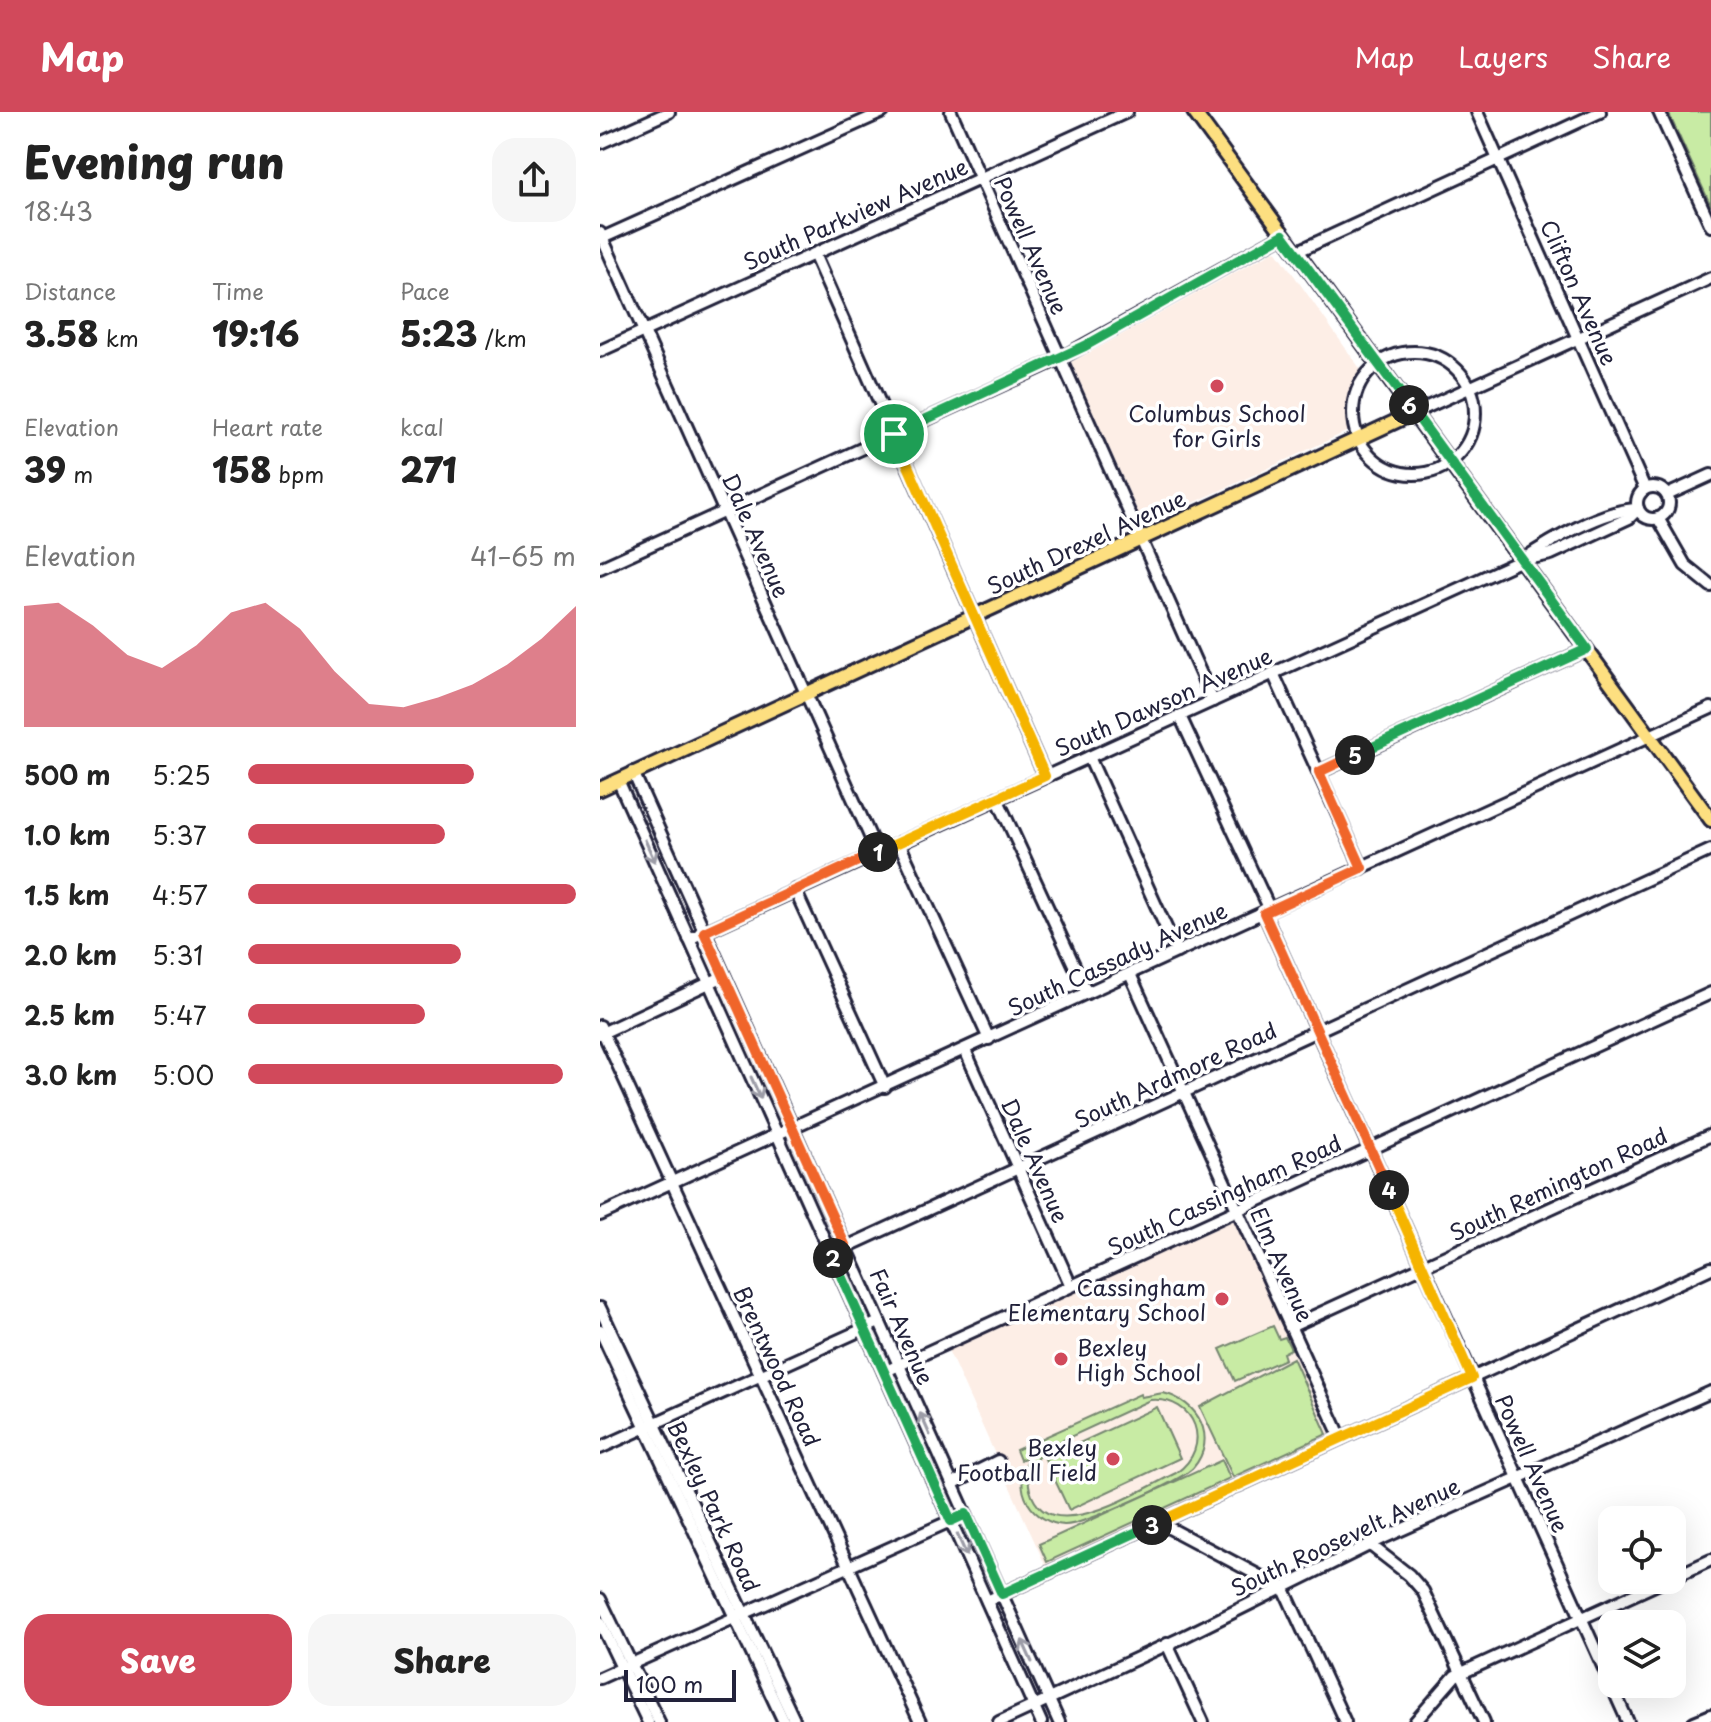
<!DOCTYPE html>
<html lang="en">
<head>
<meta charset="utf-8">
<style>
  body { margin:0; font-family:"Playpen Sans",sans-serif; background:#f6f6f6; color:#222; height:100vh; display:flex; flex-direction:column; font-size:30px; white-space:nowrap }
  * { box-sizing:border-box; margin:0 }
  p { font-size:26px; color:#767676 }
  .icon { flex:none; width:44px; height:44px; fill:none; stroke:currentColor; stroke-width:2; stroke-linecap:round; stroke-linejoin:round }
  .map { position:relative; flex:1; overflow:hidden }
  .drawer { display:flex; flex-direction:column; background:#fff; width:600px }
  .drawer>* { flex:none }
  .fabs { position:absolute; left:998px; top:1394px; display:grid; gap:16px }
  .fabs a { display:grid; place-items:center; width:88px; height:88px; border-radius:16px; background:#fff; box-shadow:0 8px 32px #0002; font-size:40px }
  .scale { position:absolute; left:24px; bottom:20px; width:112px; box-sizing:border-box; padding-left:8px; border:4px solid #22223b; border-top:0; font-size:22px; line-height:28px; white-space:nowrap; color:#22223b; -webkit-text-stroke:6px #fff; paint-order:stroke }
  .pin { position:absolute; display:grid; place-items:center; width:68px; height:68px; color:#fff; margin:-34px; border:4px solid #fff; border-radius:50%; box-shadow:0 2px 8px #0007 }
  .km { position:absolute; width:40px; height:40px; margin:-20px; border-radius:50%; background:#222; color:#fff; font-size:22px; line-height:40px; text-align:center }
  .round { display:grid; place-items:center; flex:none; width:84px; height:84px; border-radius:24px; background:#f6f6f6 }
  .head { display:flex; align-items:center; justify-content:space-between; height:136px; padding:0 24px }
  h1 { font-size:44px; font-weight:800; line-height:60px }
  .stats { display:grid; grid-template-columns:repeat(3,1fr); gap:12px; height:136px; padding:8px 24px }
  .stats div { display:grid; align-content:center }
  .stats b { font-size:34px; font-weight:800 }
  .stats small { font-size:22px; font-weight:400 }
  .stats p { font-size:22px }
  .chart { height:224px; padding:16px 24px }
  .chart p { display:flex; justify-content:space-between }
  .chart svg { width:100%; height:144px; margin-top:8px; fill:#d1495b; opacity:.7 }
  .action { display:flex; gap:16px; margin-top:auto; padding:16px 24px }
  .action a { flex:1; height:92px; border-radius:24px; background:#d1495b; color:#fff; font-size:32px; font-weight:800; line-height:92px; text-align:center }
  .action a+a { background:#f6f6f6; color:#222 }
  ul { padding:0 24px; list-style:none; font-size:26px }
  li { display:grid; grid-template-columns:128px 96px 1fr; align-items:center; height:60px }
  li i { height:20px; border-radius:10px; background:#d1495b }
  header { display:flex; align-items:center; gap:48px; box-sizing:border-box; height:112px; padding:0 40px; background:#d1495b; color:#fff }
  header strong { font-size:38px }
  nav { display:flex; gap:44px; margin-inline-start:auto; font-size:28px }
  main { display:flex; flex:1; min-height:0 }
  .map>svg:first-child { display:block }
</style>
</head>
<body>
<header>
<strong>Map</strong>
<nav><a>Map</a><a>Layers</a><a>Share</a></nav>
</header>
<main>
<section class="drawer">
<div class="head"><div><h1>Evening run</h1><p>18:43</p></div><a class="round"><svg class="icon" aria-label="share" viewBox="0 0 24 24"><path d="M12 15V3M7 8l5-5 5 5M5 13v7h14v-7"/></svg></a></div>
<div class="stats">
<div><p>Distance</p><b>3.58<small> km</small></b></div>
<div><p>Time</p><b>19:16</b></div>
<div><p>Pace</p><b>5:23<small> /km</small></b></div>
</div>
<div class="stats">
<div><p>Elevation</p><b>39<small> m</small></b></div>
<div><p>Heart rate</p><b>158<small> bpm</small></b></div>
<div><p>kcal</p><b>271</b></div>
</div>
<div class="chart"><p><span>Elevation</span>41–65 m</p>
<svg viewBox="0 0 160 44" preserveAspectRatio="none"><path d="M0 44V7L10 6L20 13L30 22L40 26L50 19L60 9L70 6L80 14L90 27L100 37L110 38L120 35L130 31L140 25L150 17L160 7V44z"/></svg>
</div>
<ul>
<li><b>500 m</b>5:25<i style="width:69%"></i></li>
<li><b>1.0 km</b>5:37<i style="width:60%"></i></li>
<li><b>1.5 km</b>4:57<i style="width:100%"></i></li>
<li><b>2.0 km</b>5:31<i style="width:65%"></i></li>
<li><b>2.5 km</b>5:47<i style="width:54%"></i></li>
<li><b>3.0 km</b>5:00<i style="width:96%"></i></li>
</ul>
<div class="action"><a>Save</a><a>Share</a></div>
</section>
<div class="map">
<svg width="1111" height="1610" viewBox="0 0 1111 1610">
  <rect width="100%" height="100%" fill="#fff"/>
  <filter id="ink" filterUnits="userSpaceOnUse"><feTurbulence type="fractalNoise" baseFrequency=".0125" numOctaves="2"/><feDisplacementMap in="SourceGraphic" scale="16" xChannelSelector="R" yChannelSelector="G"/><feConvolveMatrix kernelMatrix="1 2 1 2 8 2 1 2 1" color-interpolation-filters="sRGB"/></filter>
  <g filter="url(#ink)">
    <g fill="#fdeee6">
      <polygon points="676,138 761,258 748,281 745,299 748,319 544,414 471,250"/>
      <polygon points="635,1108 730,1323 446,1455 348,1238"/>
    </g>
    <g fill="#c8eba4" stroke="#758670" stroke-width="2" fill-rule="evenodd">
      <polygon points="1069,0 1111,0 1111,94 1068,0"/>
      <polygon points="673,1214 679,1227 685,1225 691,1237 683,1241 685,1247 635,1269 620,1237"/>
      <polygon points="693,1246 727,1322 633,1365 600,1295"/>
      <path d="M563 1281C598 1289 619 1326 593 1356 581 1369 481 1414 464 1413 449 1412 435 1403 428 1391 419 1375 422 1358 430 1344L420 1348 416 1338 540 1282 541 1285ZM550 1288C596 1284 614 1335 576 1361 543 1376 447 1440 430 1378 425 1360 435 1346 448 1335Z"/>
      <polygon points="557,1295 580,1346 469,1398 445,1347"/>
      <polygon points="622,1348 630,1366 447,1450 439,1432"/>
    </g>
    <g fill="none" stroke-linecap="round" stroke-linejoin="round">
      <g stroke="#22223b" stroke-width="16">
        <g id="minor">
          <polyline points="351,0 613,589"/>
          <polyline points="877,0 1045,377"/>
          <polyline points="1059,0 1111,114"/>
          <polyline points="0,31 69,0"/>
          <polyline points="0,121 277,740"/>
          <polyline points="0,127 283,0"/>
          <polyline points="696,140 1000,0"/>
          <polyline points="214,142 445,664"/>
          <polyline points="0,239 527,0"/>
          <circle cx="814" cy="301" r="61"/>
          <polyline points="814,301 1111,166"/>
          <circle cx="1053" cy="391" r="16"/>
          <polyline points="1067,383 1111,363"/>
          <polyline points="1058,406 1085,453 1111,474"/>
          <polyline points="927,447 951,442 1029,406 1038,397"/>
          <polyline points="0,456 461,246 683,123"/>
          <polyline points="673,561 762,756"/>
          <polyline points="580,604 670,798"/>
          <polyline points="489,645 577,840"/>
          <polyline points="33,660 459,1610"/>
          <polyline points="719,660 987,537"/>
          <polyline points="18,668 441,1610"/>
          <polyline points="397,686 487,881"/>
          <polyline points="299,731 389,927"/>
          <polyline points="195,778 285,975"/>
          <polyline points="664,801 1028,1610"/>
          <path d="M89 827 922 448C950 429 1004 397 1038 397"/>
          <polyline points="530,862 741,1326"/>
          <polyline points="0,914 320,1610"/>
          <polyline points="0,922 124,864"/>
          <polyline points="365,938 471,1174"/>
          <polyline points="0,1103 1111,596"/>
          <polyline points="231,1142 1111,738"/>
          <polyline points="0,1196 195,1610"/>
          <polyline points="690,1215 1111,1023"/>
          <polyline points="0,1218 184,1610"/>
          <polyline points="284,1260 1111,881"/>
          <polyline points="0,1336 279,1210"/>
          <polyline points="352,1372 398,1349"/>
          <polyline points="558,1410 684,1477 745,1610"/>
          <polyline points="769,1432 809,1463 823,1479 884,1610"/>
          <polyline points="1072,1466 1111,1448"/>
          <polyline points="0,1487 59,1610"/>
          <polyline points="387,1489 1111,1156"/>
          <polyline points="0,1510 48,1610"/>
          <polyline points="567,1532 603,1610"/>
          <polyline points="0,1566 366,1402"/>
          <polyline points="399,1610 579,1527 783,1426 1111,1280"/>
          <polyline points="815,1610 855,1564 1066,1468"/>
          <polyline points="1094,1610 1111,1603"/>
        </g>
      </g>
      <g stroke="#22223b" stroke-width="18">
        <g id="major">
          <polyline points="594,0 1111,708"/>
          <polyline points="0,677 814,301"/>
        </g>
      </g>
      <use href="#minor" stroke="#fff" stroke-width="10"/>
      <use href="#major" stroke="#fddf80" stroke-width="12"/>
    </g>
    <defs><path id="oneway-shaft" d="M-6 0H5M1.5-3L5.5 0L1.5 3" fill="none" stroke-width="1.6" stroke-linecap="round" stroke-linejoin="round" transform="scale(2)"/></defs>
    <g stroke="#9c9ca7">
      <use href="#oneway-shaft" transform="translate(50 739) rotate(66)"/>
      <use href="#oneway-shaft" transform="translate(156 976) rotate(66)"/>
      <use href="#oneway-shaft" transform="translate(325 1312) rotate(-114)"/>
      <use href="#oneway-shaft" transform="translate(362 1433) rotate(66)"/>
      <use href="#oneway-shaft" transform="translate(427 1539) rotate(-114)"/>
    </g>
  </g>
  <g fill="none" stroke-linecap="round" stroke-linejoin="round" filter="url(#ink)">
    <g stroke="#fff" stroke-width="16">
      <polyline id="split-1" points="278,740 445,664 294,322"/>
    </g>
    <g stroke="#fff" stroke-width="16">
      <polyline id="split-2" points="233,1146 231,1142 246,1135 104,820 278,740"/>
    </g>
    <g stroke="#fff" stroke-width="16">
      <polyline id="split-3" points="233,1146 351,1409 366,1402 402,1482 552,1413"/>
    </g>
    <g stroke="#fff" stroke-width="16">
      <polyline id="split-4" points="552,1413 872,1266 789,1078"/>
    </g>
    <g stroke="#fff" stroke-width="16">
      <polyline id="split-5" points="755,643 719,660 762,756 664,801 789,1078"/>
    </g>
    <g stroke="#fff" stroke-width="16">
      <polyline id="split-6" points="755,643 987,537 809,293"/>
    </g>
    <g stroke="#fff" stroke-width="16">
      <polyline id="split-7" points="294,322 485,234 683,123 809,293"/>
    </g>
    <use href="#split-1" stroke="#f5b400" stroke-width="10"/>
    <use href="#split-2" stroke="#f0652b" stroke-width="10"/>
    <use href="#split-3" stroke="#22a559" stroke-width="10"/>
    <use href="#split-4" stroke="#f5b400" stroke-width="10"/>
    <use href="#split-5" stroke="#f0652b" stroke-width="10"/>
    <use href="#split-6" stroke="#22a559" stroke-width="10"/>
    <use href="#split-7" stroke="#22a559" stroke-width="10"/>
  </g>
  <g fill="#d1495b" stroke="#fff" stroke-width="3">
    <circle cx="617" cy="274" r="8"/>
    <circle cx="622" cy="1187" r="8"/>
    <circle cx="461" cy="1247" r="8"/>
    <circle cx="513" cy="1347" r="8"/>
  </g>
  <g text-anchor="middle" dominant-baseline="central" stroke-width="7" stroke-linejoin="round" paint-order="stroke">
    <g font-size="22" fill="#22223b" stroke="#fff">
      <text transform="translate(255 101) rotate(-24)">South Parkview Avenue</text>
      <text transform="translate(432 133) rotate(66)">Powell Avenue</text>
      <text transform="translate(980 180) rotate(66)">Clifton Avenue</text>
      <text transform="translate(157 423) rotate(66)">Dale Avenue</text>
      <text transform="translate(486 429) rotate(-25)">South Drexel Avenue</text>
      <text transform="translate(563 589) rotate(-24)">South Dawson Avenue</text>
      <text transform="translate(517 846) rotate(-25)">South Cassady Avenue</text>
      <text transform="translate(575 962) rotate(-25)">South Ardmore Road</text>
      <text transform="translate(436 1048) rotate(66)">Dale Avenue</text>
      <text transform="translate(958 1071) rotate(-25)">South Remington Road</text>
      <text transform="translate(624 1082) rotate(-25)">South Cassingham Road</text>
      <text transform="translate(683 1152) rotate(66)">Elm Avenue</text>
      <text transform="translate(303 1214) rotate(66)">Fair Avenue</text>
      <text transform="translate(178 1254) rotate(65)">Brentwood Road</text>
      <text transform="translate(933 1351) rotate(66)">Powell Avenue</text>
      <text transform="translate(115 1394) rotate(65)">Bexley Park Road</text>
      <text transform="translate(745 1424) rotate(-25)">South Roosevelt Avenue</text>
    </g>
    <g font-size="22" fill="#22223b" stroke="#fff" text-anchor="end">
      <text x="617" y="300" text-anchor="middle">Columbus School<tspan x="617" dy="25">for Girls</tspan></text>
      <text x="606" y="1174">Cassingham<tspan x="606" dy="25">Elementary School</tspan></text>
      <text x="477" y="1234" text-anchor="start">Bexley<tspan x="477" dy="25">High School</tspan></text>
      <text x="497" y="1334">Bexley<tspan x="497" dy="25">Football Field</tspan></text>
    </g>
  </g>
</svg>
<div class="fabs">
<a><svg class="icon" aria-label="locate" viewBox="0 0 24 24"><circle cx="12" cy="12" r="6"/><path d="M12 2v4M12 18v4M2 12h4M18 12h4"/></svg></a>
<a><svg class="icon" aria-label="layers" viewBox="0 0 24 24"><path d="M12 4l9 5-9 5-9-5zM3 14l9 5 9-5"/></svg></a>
</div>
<div class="scale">100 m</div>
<div class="pin" style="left:294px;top:322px;background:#1e9e55"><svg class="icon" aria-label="arrive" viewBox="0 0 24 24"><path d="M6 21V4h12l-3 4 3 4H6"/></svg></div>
<b class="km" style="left:278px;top:740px">1</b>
<b class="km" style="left:233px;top:1146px">2</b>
<b class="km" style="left:552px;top:1413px">3</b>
<b class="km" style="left:789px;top:1078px">4</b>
<b class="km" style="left:755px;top:643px">5</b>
<b class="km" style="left:809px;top:293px">6</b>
</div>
</main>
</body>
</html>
